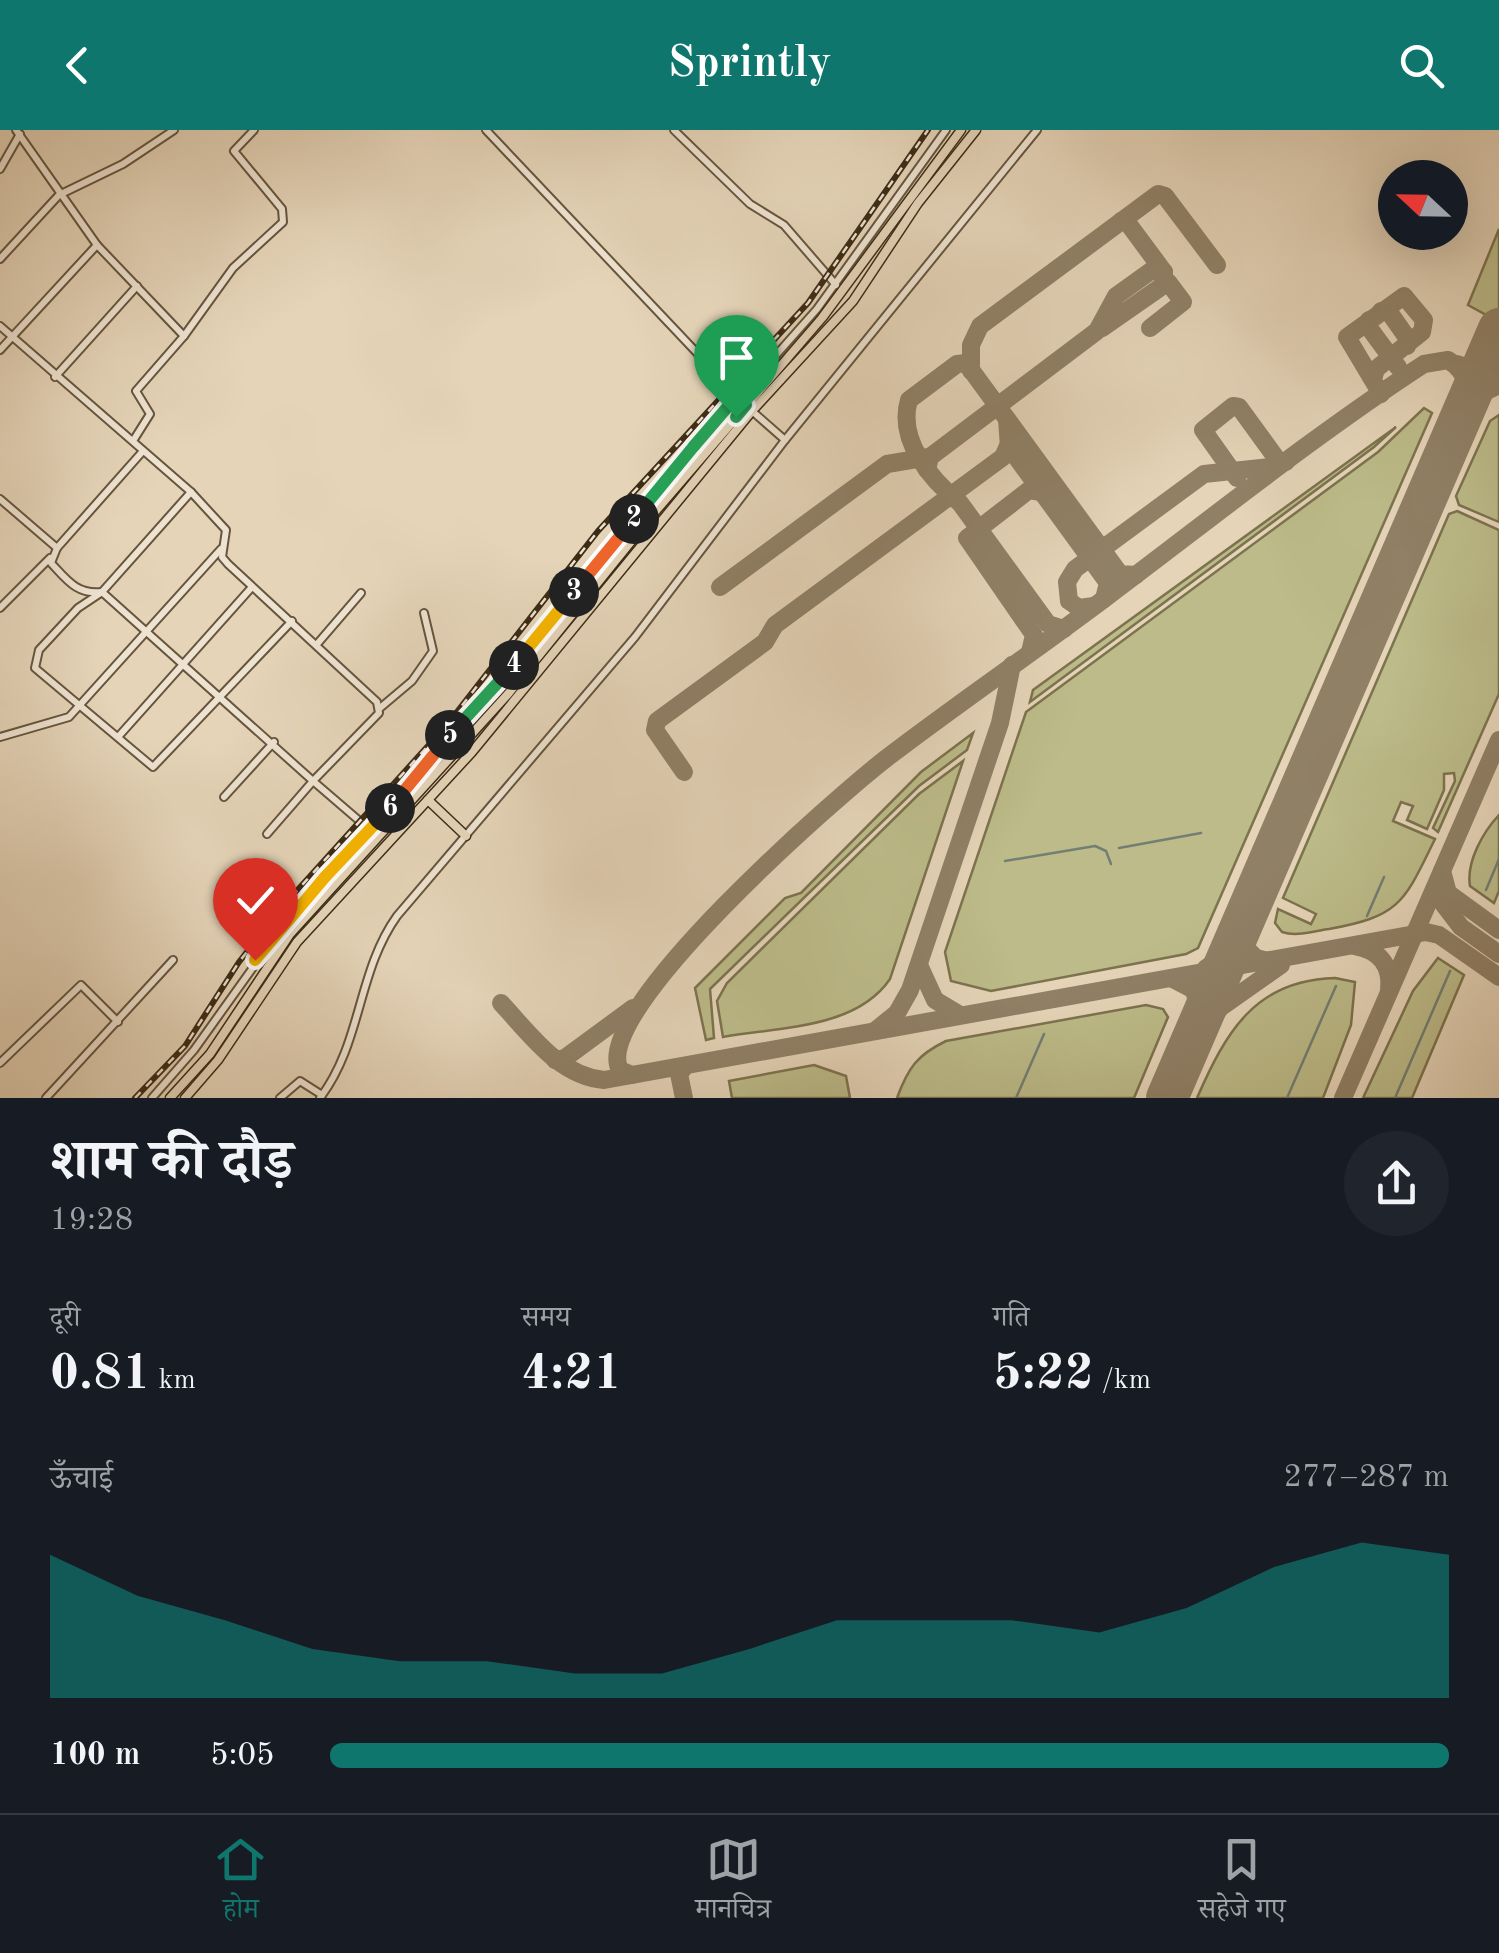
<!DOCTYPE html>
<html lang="hi">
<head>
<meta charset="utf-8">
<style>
  body { margin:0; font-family:"Old Standard TT","Noto Serif Devanagari",serif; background:#20242c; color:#f1f3f6; height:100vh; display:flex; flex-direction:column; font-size:38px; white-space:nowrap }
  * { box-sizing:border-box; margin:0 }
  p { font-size:32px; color:#9ea1a6 }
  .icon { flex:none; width:55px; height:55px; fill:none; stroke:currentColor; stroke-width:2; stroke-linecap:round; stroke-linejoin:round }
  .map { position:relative; height:968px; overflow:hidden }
  .drawer { display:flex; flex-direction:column; background:#171b24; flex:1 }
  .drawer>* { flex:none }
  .needle { width:65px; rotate:292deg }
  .buttons { position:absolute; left:1378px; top:30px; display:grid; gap:20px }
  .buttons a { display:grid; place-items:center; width:90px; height:90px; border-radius:50%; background:#171b24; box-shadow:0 10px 40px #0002; font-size:50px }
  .pin { position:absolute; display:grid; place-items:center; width:85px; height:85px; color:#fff; margin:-102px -42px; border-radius:50% 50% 50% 0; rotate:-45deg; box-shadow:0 0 10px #0007 }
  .pin .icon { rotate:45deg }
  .km { position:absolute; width:50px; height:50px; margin:-25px; border-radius:50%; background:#222; color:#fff; font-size:28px; line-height:50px; text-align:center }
  .round { display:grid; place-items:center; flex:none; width:105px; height:105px; border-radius:52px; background:#20242c }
  .overview { display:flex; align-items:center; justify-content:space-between; height:170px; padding:0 50px }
  h1 { font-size:55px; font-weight:700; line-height:75px }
  .metrics { display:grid; grid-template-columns:repeat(3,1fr); gap:15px; height:170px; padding:10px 50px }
  .metrics div { display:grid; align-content:center }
  .metrics b { font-size:50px; font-weight:700 }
  .metrics small { font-size:28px; font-weight:400 }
  .metrics p { font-size:28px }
  .chart { height:280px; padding:20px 50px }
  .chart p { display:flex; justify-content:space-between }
  .chart svg { width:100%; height:180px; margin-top:10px; fill:#0f766e; opacity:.7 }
  ul { padding:0 50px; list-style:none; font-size:32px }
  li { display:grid; grid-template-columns:160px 120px 1fr; align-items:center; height:75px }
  li i { height:25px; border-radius:12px; background:#0f766e }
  header { display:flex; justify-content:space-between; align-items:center; height:130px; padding:0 50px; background:#0f766e; color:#fff; font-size:45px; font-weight:700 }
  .dock { display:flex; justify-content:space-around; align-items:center; height:140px; border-top:2px solid #363941; background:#171b24; font-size:28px; color:#9ea1a6 }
  .dock a { display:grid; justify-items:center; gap:5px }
  .dock .on { color:#0f766e }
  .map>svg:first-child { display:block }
</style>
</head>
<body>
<header><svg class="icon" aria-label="back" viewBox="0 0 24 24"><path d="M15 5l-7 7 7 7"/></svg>Sprintly<svg class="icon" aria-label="search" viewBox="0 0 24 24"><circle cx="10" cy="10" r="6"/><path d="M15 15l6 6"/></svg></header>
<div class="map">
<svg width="1499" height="968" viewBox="0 0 1499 968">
  <rect width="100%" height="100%" fill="#e5d4b8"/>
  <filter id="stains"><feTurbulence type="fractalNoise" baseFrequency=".002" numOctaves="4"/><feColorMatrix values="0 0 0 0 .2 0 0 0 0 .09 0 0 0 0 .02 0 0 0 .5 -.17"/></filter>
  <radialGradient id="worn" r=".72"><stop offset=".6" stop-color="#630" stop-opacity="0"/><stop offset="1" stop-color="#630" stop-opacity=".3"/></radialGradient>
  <g fill="#bcbb89" stroke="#7c734f" stroke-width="2.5">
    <polygon points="1499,99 1499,192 1468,175"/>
    <polygon points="1424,278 1432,283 1198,818 1186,824 991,861 951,851 945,822 1026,582 1378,322"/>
    <polygon points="1499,285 1499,392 1459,375 1456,366 1490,291"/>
    <polygon points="1396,297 1374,317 1030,572 1033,560"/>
    <path d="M1457 381 1499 400V564L1438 702 1433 698 1455 651 1454 643 1444 644V660L1427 699 1407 690 1413 676 1401 672 1393 691 1435 709C1404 772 1401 786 1329 799 1313 801 1297 807 1282 802L1275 793 1278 779 1311 794 1316 784 1283 768 1449 384Z"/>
    <polygon points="973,603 967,620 919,656 710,859 714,908 706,910 695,858 785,768 801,763 921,642"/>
    <path d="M963 631 890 849C856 899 779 897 723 907L717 871 727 853 919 664Z"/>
    <path d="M1499 685V761L1494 773 1470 756C1466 732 1483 702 1499 685Z"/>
    <polygon points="1438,828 1464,845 1412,968 1363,968 1413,861"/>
    <path d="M1335 848 1355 852 1351 895 1323 968H1197C1226 902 1255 850 1335 848Z"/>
    <path d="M1146 875 1163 879 1168 887 1134 968H897C908 938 917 925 946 911Z"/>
    <polygon points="814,935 846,946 850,968 732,968 729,951"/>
  </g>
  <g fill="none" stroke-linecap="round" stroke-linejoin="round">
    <g stroke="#737f75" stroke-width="2.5">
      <polyline points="1119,718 1201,703"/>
      <polyline points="1005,731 1095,716 1106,721 1111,734"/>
      <polyline points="1486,760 1499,729"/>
      <polyline points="1367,786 1384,747"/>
      <polyline points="1016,968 1044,904"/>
      <polyline points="1287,968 1336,856"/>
      <polyline points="1395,968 1450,841"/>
    </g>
    <g stroke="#908066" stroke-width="18">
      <polyline points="1121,91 1127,92 1164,142"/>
      <polyline points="1381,181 1389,182 1408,209 1407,216"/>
      <polyline points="1369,190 1367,195 1398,237"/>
      <polyline points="1102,198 1168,152 1183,172 1150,198"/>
      <polyline points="1457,234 1499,248"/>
      <polyline points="971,241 971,215 980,196 1158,64 1165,66 1217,135"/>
      <polyline points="1374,246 1376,239 1422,202 1424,190 1404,166 1347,207 1381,264"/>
      <polyline points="1477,250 1499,223"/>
      <polyline points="1465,281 1480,264 1499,255"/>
      <polyline points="1007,289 1120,444 1136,445"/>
      <polyline points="927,340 930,327 1097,201 1116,166 1155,138 1164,142 1163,152"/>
      <polyline points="1237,348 1203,300 1233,276 1239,277 1279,332 1286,332"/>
      <polyline points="720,457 887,334 929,327"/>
      <polyline points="1094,476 1079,478 1069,471 1067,452 1075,439 1204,344 1279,336"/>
      <path d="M1064 499 1048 494 960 373C931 350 897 310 909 270L957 234 966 233 1007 289 1009 317 1108 453 1104 469"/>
      <polyline points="1030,522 1034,505 967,408 1029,360 1041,362"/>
      <polyline points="684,642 655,600 657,591 765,512 775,495 1003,327 1008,316"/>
      <polyline points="1442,741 1448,763 1499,800"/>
      <polyline points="1438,767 1461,797 1499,824"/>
      <polyline points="1243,790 1244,816 1256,828 1268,831"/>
      <path d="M1355 816C1379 820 1392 835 1389 860"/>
      <polyline points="919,835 935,870 960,885"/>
      <polyline points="1206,838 1223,827 1236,807"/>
      <polyline points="1173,849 1194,860 1201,889"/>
      <path d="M501 873C530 904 559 946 604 950L1426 802 1439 805 1499 847"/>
      <polyline points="876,900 897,883 910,860 1000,593 1012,535"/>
      <polyline points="1184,929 1220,878 1281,835"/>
      <polyline points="555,930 565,928 633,878"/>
      <path d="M632 945 620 940C588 883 841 663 888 627 960 572 1035 521 1108 466 1212 388 1315 305 1424 234L1448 230C1469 243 1470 261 1463 282"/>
      <polyline points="684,968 679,944 685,936"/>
      <polyline points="1343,968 1499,610"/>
    </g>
    <polyline stroke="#908066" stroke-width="42" points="1167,968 1499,199"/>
    <g stroke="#66553e" stroke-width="10">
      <g id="minor">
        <polyline points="16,0 97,115 184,206 136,261 150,284 133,311"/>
        <polyline points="486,0 752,281 785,310"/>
        <polyline points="674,0 750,74 784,95 836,155"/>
        <polyline points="0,39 20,4"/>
        <polyline points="0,129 59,65 123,34 174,0"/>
        <polyline points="0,196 191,362 226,400 222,427 228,434 377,572 379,583 313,651 370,700"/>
        <polyline points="184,206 233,138 283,92 282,79 234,21 254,0"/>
        <polyline points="0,220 97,115"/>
        <polyline points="55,247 137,156"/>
        <polyline points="191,362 102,462 78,478 39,520 35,538 153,637 292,491"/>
        <polyline points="0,369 57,418 143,321"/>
        <path d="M57 418 51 433C67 450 77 465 102 462L313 651 267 704"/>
        <polyline points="0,478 50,428"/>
        <polyline points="318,513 361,463"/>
        <polyline points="380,578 412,551 433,521 424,483"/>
        <polyline points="0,607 69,587 221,419"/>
        <polyline points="118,607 252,457"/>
        <polyline points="224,667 274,612"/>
        <polyline points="0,933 81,855 118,892"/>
        <polyline points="46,968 173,830"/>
        <polyline points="152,968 194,920 287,790 495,559 666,349 817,179 946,0"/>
        <polyline points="280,968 300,951 322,965"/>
        <path d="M320 968C362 913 357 842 397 786L635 507 785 310 1037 0"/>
      </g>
    </g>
    <g stroke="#3c2b15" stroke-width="11">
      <g id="major">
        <polyline points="428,670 466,706"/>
        <polyline points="170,968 210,924 290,804 508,564 654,383 822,188 961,0"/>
        <polyline points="185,968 218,930 297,812 472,622 752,281 853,171 918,73 976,0"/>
      </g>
    </g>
    <use href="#minor" stroke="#eee3d1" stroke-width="6"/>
    <use href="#major" stroke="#e5d4b8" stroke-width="8"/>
    <g stroke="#3c2b15" stroke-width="6">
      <polyline id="rail" points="135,968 185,916 239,832 284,775 446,596 598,401 808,173 928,0"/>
    </g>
    <use href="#rail" stroke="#eee3d1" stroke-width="2.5" stroke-dasharray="8" stroke-linecap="butt"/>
  </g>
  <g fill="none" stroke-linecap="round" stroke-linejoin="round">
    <g stroke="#fff" stroke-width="20">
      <polyline id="split-1" points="694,316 737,266 746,275 736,287"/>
    </g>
    <g stroke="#fff" stroke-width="20">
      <polyline id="split-2" points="634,389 694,316"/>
    </g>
    <g stroke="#fff" stroke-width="20">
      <polyline id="split-3" points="574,462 634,389"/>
    </g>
    <g stroke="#fff" stroke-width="20">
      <polyline id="split-4" points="514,535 574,462"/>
    </g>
    <g stroke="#fff" stroke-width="20">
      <polyline id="split-5" points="450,605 514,535"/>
    </g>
    <g stroke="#fff" stroke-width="20">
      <polyline id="split-6" points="390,678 450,605"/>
    </g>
    <g stroke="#fff" stroke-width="20">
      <polyline id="split-7" points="325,747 390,678"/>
    </g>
    <g stroke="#fff" stroke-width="20">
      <polyline id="split-8" points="255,830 325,747"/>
    </g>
    <use href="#split-1" stroke="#22a559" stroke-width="12"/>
    <use href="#split-2" stroke="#22a559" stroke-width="12"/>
    <use href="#split-3" stroke="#f0652b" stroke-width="12"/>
    <use href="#split-4" stroke="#f5b400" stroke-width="12"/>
    <use href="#split-5" stroke="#22a559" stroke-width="12"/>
    <use href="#split-6" stroke="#f0652b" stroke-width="12"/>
    <use href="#split-7" stroke="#f5b400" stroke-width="12"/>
    <use href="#split-8" stroke="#f5b400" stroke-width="12"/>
  </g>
  <rect width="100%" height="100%" filter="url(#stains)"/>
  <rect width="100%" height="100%" fill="url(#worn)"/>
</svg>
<div class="buttons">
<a><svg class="needle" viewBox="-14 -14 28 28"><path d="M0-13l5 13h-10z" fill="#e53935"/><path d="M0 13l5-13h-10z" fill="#9ea1a6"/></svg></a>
</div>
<div class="pin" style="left:736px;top:287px;background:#1e9e55"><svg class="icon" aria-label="arrive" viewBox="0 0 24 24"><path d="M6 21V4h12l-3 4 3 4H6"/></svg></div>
<div class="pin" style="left:255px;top:830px;background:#d93025"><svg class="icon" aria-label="check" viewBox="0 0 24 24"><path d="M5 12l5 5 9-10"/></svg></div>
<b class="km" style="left:634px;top:389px">2</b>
<b class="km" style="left:574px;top:462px">3</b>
<b class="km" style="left:514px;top:535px">4</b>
<b class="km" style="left:450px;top:605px">5</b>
<b class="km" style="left:390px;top:678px">6</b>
</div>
<section class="drawer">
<div class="overview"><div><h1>शाम की दौड़</h1><p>19:28</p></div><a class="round"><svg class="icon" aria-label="share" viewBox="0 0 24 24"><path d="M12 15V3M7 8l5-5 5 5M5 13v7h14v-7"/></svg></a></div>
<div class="metrics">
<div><p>दूरी</p><b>0.81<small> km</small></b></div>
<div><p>समय</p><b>4:21</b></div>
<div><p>गति</p><b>5:22<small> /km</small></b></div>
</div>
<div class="chart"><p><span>ऊँचाई</span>277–287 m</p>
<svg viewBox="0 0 160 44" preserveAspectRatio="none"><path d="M0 44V9L10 19L20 25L30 32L40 35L50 35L60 38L70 38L80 32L90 25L100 25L110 25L120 28L130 22L140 12L150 6L160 9V44z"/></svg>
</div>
<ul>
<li><b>100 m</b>5:05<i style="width:100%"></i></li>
</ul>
</section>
<nav class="dock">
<a class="on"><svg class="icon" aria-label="home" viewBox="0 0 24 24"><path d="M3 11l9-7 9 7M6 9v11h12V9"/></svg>होम</a>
<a><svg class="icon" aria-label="map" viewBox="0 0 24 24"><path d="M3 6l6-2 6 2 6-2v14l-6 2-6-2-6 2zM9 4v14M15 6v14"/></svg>मानचित्र</a>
<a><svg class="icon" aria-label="saved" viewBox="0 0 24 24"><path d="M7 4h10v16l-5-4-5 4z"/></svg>सहेजे गए</a>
</nav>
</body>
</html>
